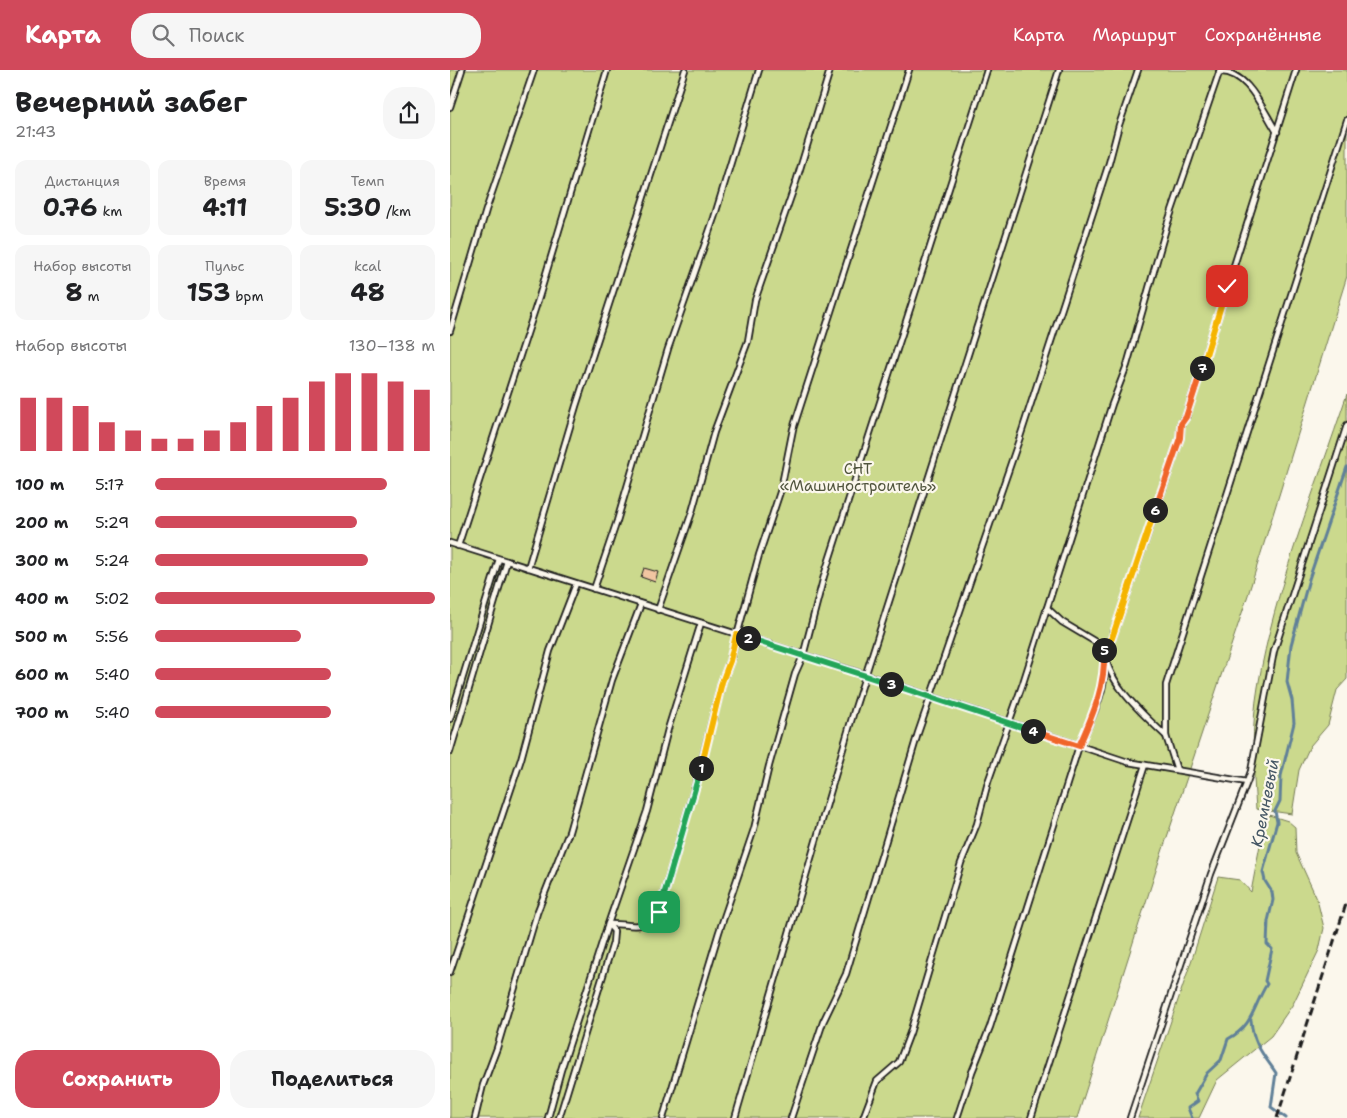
<!DOCTYPE html>
<html lang="ru">
<head>
<meta charset="utf-8">
<style>
  body { margin:0; font-family:"Shantell Sans",sans-serif; background:#f6f6f6; color:#202124; height:100vh; display:flex; flex-direction:column; font-size:19px; white-space:nowrap }
  * { box-sizing:border-box; margin:0 }
  p { font-size:16px; color:#757577 }
  .icon { flex:none; width:28px; height:28px; fill:none; stroke:currentColor; stroke-width:2; stroke-linecap:round; stroke-linejoin:round }
  .map { position:relative; flex:1; overflow:hidden }
  .sheet { display:flex; flex-direction:column; background:#fff; width:450px }
  .sheet>* { flex:none }
  .pin { position:absolute; display:grid; place-items:center; width:42px; height:42px; color:#fff; margin:-21px; border-radius:10px; box-shadow:0 2px 8px #0006 }
  .km { position:absolute; width:25px; height:25px; margin:-12px; border-radius:50%; background:#222; color:#fff; font-size:14px; line-height:25px; text-align:center }
  .round { display:grid; place-items:center; flex:none; width:52px; height:52px; border-radius:20px; background:#f6f6f6 }
  .overview { display:flex; align-items:center; justify-content:space-between; height:85px; padding:0 15px }
  h1 { font-size:28px; font-weight:700; line-height:38px }
  .figures { display:grid; grid-template-columns:repeat(3,1fr); gap:8px; height:85px; padding:5px 15px }
  .figures div { display:grid; align-content:center; border-radius:12px; background:#f6f6f6; text-align:center }
  .figures b { font-size:25px; font-weight:700 }
  .figures small { font-size:14px; font-weight:400 }
  .figures p { font-size:14px }
  .chart { height:140px; padding:10px 15px }
  .chart p { display:flex; justify-content:space-between }
  .chart svg { width:100%; height:90px; margin-top:5px; stroke:#d1495b; stroke-width:6 }
  .primary-button { display:flex; gap:10px; margin-top:auto; padding:10px 15px }
  .primary-button a { flex:1; height:58px; border-radius:20px; background:#d1495b; color:#fff; font-size:20px; font-weight:700; line-height:58px; text-align:center }
  .primary-button a+a { background:#f6f6f6; color:#202124 }
  ul { padding:0 15px; list-style:none; font-size:16px }
  li { display:grid; grid-template-columns:80px 60px 1fr; align-items:center; height:38px }
  li i { height:12px; border-radius:6px; background:#d1495b }
  header { display:flex; align-items:center; gap:30px; box-sizing:border-box; height:70px; padding:0 25px; background:#d1495b; color:#fff }
  header strong { font-size:24px }
  nav { display:flex; gap:28px; margin-inline-start:auto; font-size:18px }
  .search { width:350px; height:45px; background:#f6f6f6; display:flex; align-items:center; gap:12px; box-sizing:border-box; padding:0 18px; border-radius:20px; color:#757577; font-size:19px }
  main { display:flex; flex:1; min-height:0 }
  .map>svg:first-child { display:block }
</style>
</head>
<body>
<header>
<strong>Карта</strong>
<div class="search"><svg class="icon" aria-label="search" viewBox="0 0 24 24"><circle cx="10" cy="10" r="6"/><path d="M15 15l6 6"/></svg>Поиск</div>
<nav><a>Карта</a><a>Маршрут</a><a>Сохранённые</a></nav>
</header>
<main>
<section class="sheet">
<div class="overview"><div><h1>Вечерний забег</h1><p>21:43</p></div><a class="round"><svg class="icon" aria-label="share" viewBox="0 0 24 24"><path d="M12 15V3M7 8l5-5 5 5M5 13v7h14v-7"/></svg></a></div>
<div class="figures">
<div><p>Дистанция</p><b>0.76<small> km</small></b></div>
<div><p>Время</p><b>4:11</b></div>
<div><p>Темп</p><b>5:30<small> /km</small></b></div>
</div>
<div class="figures">
<div><p>Набор высоты</p><b>8<small> m</small></b></div>
<div><p>Пульс</p><b>153<small> bpm</small></b></div>
<div><p>kcal</p><b>48</b></div>
</div>
<div class="chart"><p><span>Набор высоты</span>130–138 m</p>
<svg viewBox="0 0 160 44" preserveAspectRatio="none"><path d="M5 44V18M15 44V18M25 44V22M35 44V30M45 44V34M55 44V38M65 44V38M75 44V34M85 44V30M95 44V22M105 44V18M115 44V10M125 44V6M135 44V6M145 44V10M155 44V14"/></svg>
</div>
<ul>
<li><b>100 m</b>5:17<i style="width:83%"></i></li>
<li><b>200 m</b>5:29<i style="width:72%"></i></li>
<li><b>300 m</b>5:24<i style="width:76%"></i></li>
<li><b>400 m</b>5:02<i style="width:100%"></i></li>
<li><b>500 m</b>5:56<i style="width:52%"></i></li>
<li><b>600 m</b>5:40<i style="width:63%"></i></li>
<li><b>700 m</b>5:40<i style="width:63%"></i></li>
</ul>
<div class="primary-button"><a>Сохранить</a><a>Поделиться</a></div>
</section>
<div class="map">
<svg width="897" height="1048" viewBox="0 0 897 1048">
  <rect width="100%" height="100%" fill="#fbf7ec"/>
  <filter id="ink" filterUnits="userSpaceOnUse"><feTurbulence type="fractalNoise" baseFrequency=".02" numOctaves="2"/><feDisplacementMap in="SourceGraphic" scale="10" xChannelSelector="R" yChannelSelector="G"/><feConvolveMatrix kernelMatrix="1 2 1 2 8 2 1 2 1" color-interpolation-filters="sRGB"/></filter>
  <g filter="url(#ink)">
    <g fill="#cbd98d" stroke="#747a54">
      <polygon points="0,0 897,0 897,206 798,525 710,788 627,1048 0,1048"/>
      <path d="M897 324V609L887 620 878 655 860 676 849 700 842 744 806 739C803 699 801 657 808 617 825 516 865 421 897 324Z"/>
      <polygon points="819,745 838,751 845,757 846,783 867,829 874,858 869,880 843,934 821,966 767,1010 749,1048 688,1048 743,886 768,807 790,810 801,822 810,775"/>
    </g>
    <g fill="none" stroke-linecap="round" stroke-linejoin="round">
      <g stroke="#608098" stroke-width="3">
        <path d="M801 950C803 974 813 984 826 1003L821 1037 836 1048"/>
        <path d="M742 1048 738 1038 748 1031 745 1024 757 1003 771 990 778 969C804 955 803 936 817 914L815 911 822 879 817 874 818 851 823 830 822 822 815 811 813 802 827 752 825 741 830 731 831 706 844 653 842 630 837 612 841 575 859 509 897 397"/>
      </g>
    </g>
    <polygon fill="#f1c5a1" stroke="#1c1c1c" points="194,498 208,502 205,512 191,507"/>
    <g fill="none" stroke-linecap="round" stroke-linejoin="round">
      <g stroke="#1c1c1c" stroke-width="8">
        <g id="lane">
          <path d="M769 2C798 0 813 41 827 62"/>
          <polyline points="0,37 12,0"/>
          <polyline points="0,261 36,140 84,0"/>
          <polyline points="0,473 416,605 678,692 797,712 801,701 824,581 897,355"/>
          <polyline points="8,476 89,227 157,0"/>
          <polyline points="78,498 126,336 235,0"/>
          <polyline points="144,519 167,451 218,279 264,148 309,0"/>
          <path d="M597 538 612 552 654 577C656 613 691 642 716 666"/>
          <polyline points="208,540 242,442 264,362 298,271 305,230 346,112 380,0"/>
          <polyline points="654,577 662,568 730,368 731,354 736,347 846,0"/>
          <polyline points="0,649 49,489"/>
          <polyline points="0,682 57,491"/>
          <polyline points="727,700 716,666 716,615 897,50"/>
          <polyline points="0,902 71,689 100,581 126,514"/>
          <polyline points="25,1048 33,1015 47,978 87,843 119,762 162,610 191,534"/>
          <path d="M98 1048 111 1000 158 854C182 853 191 863 209 842L249 703 272 612 280 591 309 485 331 419 343 359 459 0"/>
          <polyline points="109,1048 163,873 164,861 158,854 197,741 218,659 251,553"/>
          <polyline points="213,1048 269,862 304,759 319,696 345,604 353,586 374,506 537,0"/>
          <polyline points="285,1048 404,641 609,0"/>
          <polyline points="341,1048 373,952 396,904 468,663 570,367 659,93 669,55 688,0"/>
          <polyline points="413,1048 427,1011 449,992 460,963 511,793 527,754 538,712 573,613 662,334 677,295 717,155 770,0"/>
          <path d="M507 1048 522 1002 540 957 629 676C640 651 657 620 655 592"/>
          <polyline points="581,1048 695,695"/>
          <polyline points="680,1048 761,804 797,712"/>
        </g>
      </g>
      <use href="#lane" stroke="#fbf7ec" stroke-width="4.5"/>
      <polyline stroke="#1c1c1c" stroke-width="3" stroke-dasharray="8 4" stroke-linecap="butt" points="827,1048 897,831"/>
    </g>
  </g>
  <g fill="none" stroke-linecap="round" stroke-linejoin="round" filter="url(#ink)">
    <g stroke="#fff" stroke-width="10">
      <polyline id="split-1" points="209,842 251,698"/>
    </g>
    <g stroke="#fff" stroke-width="10">
      <polyline id="split-2" points="251,698 272,612 280,591 286,565 298,568"/>
    </g>
    <g stroke="#fff" stroke-width="10">
      <polyline id="split-3" points="298,568 441,614"/>
    </g>
    <g stroke="#fff" stroke-width="10">
      <polyline id="split-4" points="441,614 583,661"/>
    </g>
    <g stroke="#fff" stroke-width="10">
      <path id="split-5" d="M583 661 629 676C643 645 656 615 654 580"/>
    </g>
    <g stroke="#fff" stroke-width="10">
      <polyline id="split-6" points="654,580 662,568 705,440"/>
    </g>
    <g stroke="#fff" stroke-width="10">
      <polyline id="split-7" points="705,440 730,368 731,354 736,347 752,298"/>
    </g>
    <g stroke="#fff" stroke-width="10">
      <polyline id="split-8" points="752,298 777,216"/>
    </g>
    <use href="#split-1" stroke="#22a559" stroke-width="6"/>
    <use href="#split-2" stroke="#f5b400" stroke-width="6"/>
    <use href="#split-3" stroke="#22a559" stroke-width="6"/>
    <use href="#split-4" stroke="#22a559" stroke-width="6"/>
    <use href="#split-5" stroke="#f0652b" stroke-width="6"/>
    <use href="#split-6" stroke="#f5b400" stroke-width="6"/>
    <use href="#split-7" stroke="#f0652b" stroke-width="6"/>
    <use href="#split-8" stroke="#f5b400" stroke-width="6"/>
  </g>
  <g text-anchor="middle" dominant-baseline="central" stroke-width="4.5" stroke-linejoin="round" paint-order="stroke">
    <g font-size="15" fill="#51553e" stroke="#fbf7ec">
      <text x="408" y="399">СНТ<tspan x="408" dy="17">«Машиностроитель»</tspan></text>
    </g>
    <g font-size="16" font-style="italic" fill="#445664" stroke="#fbf7ec">
      <text transform="translate(815 733) rotate(-79)">Кремневый</text>
    </g>
  </g>
</svg>
<div class="pin" style="left:209px;top:842px;background:#1e9e55"><svg class="icon" aria-label="arrive" viewBox="0 0 24 24"><path d="M6 21V4h12l-3 4 3 4H6"/></svg></div>
<div class="pin" style="left:777px;top:216px;background:#d93025"><svg class="icon" aria-label="check" viewBox="0 0 24 24"><path d="M5 12l5 5 9-10"/></svg></div>
<b class="km" style="left:251px;top:698px">1</b>
<b class="km" style="left:298px;top:568px">2</b>
<b class="km" style="left:441px;top:614px">3</b>
<b class="km" style="left:583px;top:661px">4</b>
<b class="km" style="left:654px;top:580px">5</b>
<b class="km" style="left:705px;top:440px">6</b>
<b class="km" style="left:752px;top:298px">7</b>
</div>
</main>
</body>
</html>
